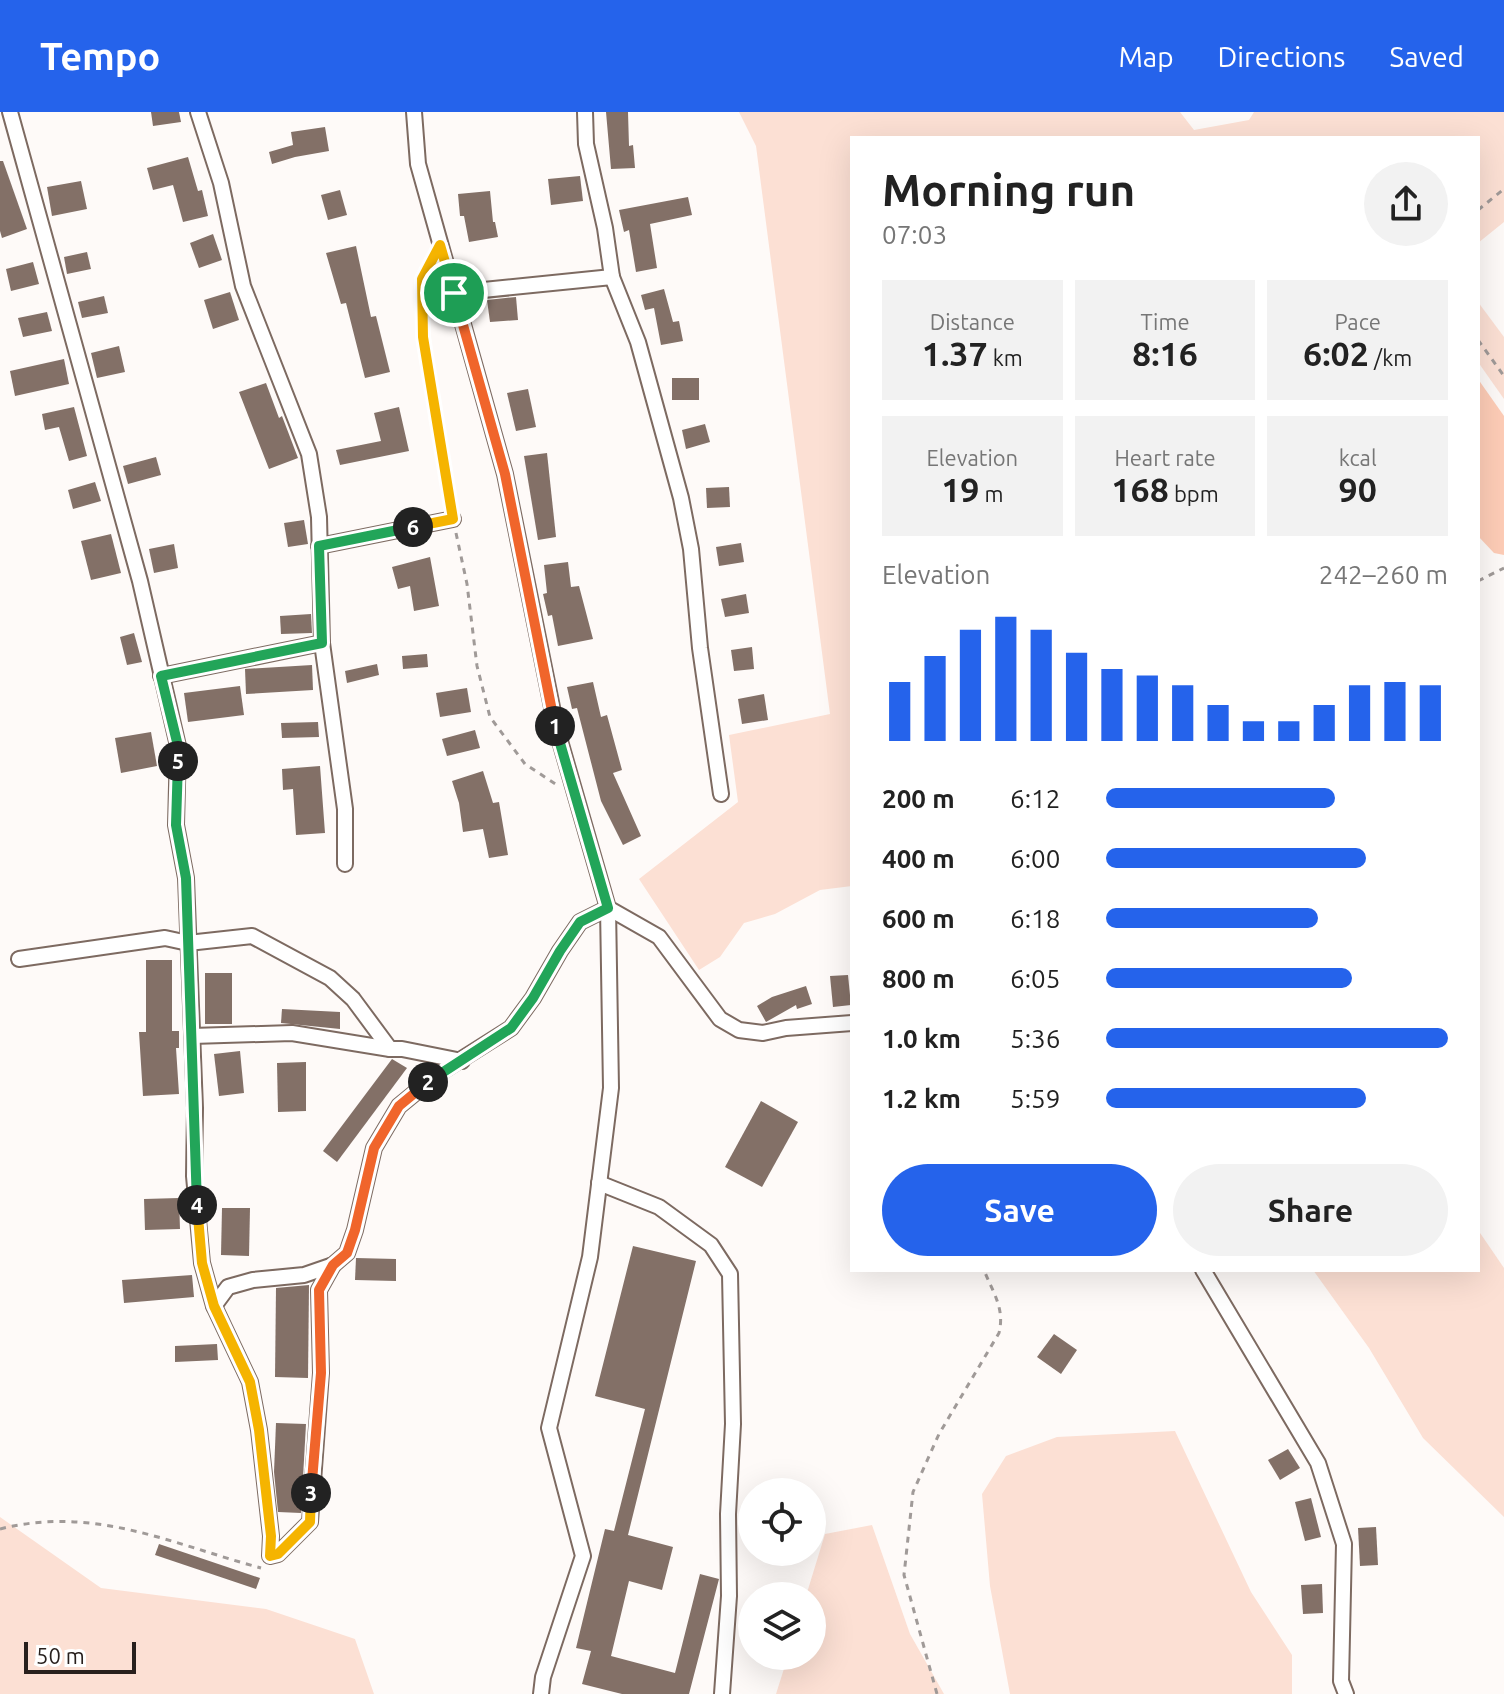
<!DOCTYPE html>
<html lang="en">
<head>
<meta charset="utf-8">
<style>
  body { margin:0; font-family:Ubuntu,sans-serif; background:#f2f2f2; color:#222; height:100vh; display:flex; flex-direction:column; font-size:30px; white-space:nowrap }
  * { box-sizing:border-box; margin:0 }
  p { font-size:26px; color:#767676 }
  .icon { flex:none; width:44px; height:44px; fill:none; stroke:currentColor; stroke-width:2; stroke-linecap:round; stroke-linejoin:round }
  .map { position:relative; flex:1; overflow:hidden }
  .panel { position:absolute; left:850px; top:24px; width:630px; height:1136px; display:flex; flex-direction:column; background:#fff; border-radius:0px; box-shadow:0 8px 32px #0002 }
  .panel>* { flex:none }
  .controls { position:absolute; left:738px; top:1366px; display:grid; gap:16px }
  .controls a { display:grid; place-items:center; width:88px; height:88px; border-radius:50%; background:#fff; box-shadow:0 8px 32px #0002; font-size:40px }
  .scale { position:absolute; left:24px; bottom:20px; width:112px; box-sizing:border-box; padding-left:8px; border:4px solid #28201d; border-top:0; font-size:22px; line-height:28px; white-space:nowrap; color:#28201d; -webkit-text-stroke:6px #fff; paint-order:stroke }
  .pin { position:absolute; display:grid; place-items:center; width:68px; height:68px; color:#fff; margin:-34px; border:4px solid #fff; border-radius:50%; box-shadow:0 2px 8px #0007 }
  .km { position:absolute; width:40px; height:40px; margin:-20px; border-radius:50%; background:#222; color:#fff; font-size:22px; line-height:40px; text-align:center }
  .round { display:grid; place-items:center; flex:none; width:84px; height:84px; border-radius:42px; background:#f2f2f2 }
  .summary { display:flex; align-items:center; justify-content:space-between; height:136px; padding:0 32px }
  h1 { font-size:44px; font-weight:700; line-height:60px }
  .metrics { display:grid; grid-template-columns:repeat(3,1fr); gap:12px; height:136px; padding:8px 32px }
  .metrics div { display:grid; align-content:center; border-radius:0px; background:#f2f2f2; text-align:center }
  .metrics b { font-size:34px; font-weight:700 }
  .metrics small { font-size:22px; font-weight:400 }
  .metrics p { font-size:22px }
  .chart { height:224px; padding:16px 32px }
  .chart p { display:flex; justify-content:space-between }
  .chart svg { width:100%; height:144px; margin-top:8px; stroke:#2563eb; stroke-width:6 }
  .cta { display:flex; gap:16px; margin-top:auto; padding:16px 32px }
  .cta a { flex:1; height:92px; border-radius:48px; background:#2563eb; color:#fff; font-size:32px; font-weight:700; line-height:92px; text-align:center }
  .cta a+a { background:#f2f2f2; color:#222 }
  ul { padding:0 32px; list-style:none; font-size:26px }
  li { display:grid; grid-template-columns:128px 96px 1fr; align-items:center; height:60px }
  li i { height:20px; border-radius:10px; background:#2563eb }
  header { display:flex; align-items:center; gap:48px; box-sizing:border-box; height:112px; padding:0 40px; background:#2563eb; color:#fff }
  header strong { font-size:38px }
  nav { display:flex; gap:44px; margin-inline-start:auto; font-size:28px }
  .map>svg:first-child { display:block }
</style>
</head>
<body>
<header>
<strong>Tempo</strong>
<nav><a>Map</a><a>Directions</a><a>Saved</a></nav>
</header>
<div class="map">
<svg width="1504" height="1582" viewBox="0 0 1504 1582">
  <rect width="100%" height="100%" fill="#fefaf8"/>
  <g fill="#fce0d4">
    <polygon points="739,0 1180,0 1194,18 1249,8 1254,0 1504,0 1504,110 1478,131 1478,26 852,26 852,774 820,778 775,802 744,811 720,845 699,858 639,767 738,690 729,623 830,602 756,34"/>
    <polygon points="1478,190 1504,225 1504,287 1478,250"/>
    <polygon points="1478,1118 1504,1156 1504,1405 1423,1326 1369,1236 1313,1158 1478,1158"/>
    <polygon points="1175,1319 1251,1480 1292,1543 1292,1582 1010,1582 990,1474 982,1382 1006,1344 1057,1325"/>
    <polygon points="0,1405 101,1476 266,1497 355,1527 374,1582 0,1582"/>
    <polygon points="872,1413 910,1522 944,1582 776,1582 788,1544 812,1544 812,1484 806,1484 825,1422"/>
  </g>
  <polygon fill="#fecdb7" points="1478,267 1504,304 1504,443 1494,441 1478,424"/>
  <g fill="#837067">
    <polygon points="151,0 179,0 181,10 153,14"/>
    <polygon points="606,0 628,0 629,34 633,33 635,56 611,57"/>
    <polygon points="325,15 329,39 295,45 272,52 269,40 293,33 291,20"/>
    <polygon points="188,45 198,79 202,78 208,104 183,110 173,73 153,78 147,56"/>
    <polygon points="0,49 3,49 27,117 2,126 0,119"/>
    <polygon points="580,64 583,89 551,93 548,67"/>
    <polygon points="81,69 87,97 52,104 47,75"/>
    <polygon points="340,78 347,103 328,108 321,83"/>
    <polygon points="490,79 493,110 495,110 498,125 469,130 464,104 460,104 458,82"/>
    <polygon points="688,85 692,103 650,112 657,156 636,160 629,118 624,120 619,98"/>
    <polygon points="213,122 222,148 199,156 190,131"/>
    <polygon points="356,134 371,205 376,204 390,260 365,266 346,191 341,192 326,141"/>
    <polygon points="87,140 91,157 67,162 64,145"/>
    <polygon points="33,150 39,172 11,179 6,157"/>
    <polygon points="664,177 673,210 679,209 683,229 661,233 654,196 645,198 641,183"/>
    <polygon points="230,180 239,208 213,217 204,188"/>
    <polygon points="104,184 108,201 82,206 78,190"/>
    <polygon points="516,185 518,208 490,210 487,188"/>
    <polygon points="47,200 52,219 23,225 18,206"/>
    <polygon points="119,234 125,260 97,266 91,241"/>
    <polygon points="64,247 69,272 15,284 10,259"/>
    <rect x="672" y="266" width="27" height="22"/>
    <polygon points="266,271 279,306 282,304 298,346 269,357 239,280"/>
    <polygon points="528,277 536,315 516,319 507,281"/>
    <polygon points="74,295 87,344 69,349 59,315 45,318 42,302"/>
    <polygon points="399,295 409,339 340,353 336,338 381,329 374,301"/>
    <polygon points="705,312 710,330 686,337 682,318"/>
    <polygon points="547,341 556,425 538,428 524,344"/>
    <polygon points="156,345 161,363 128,372 123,354"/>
    <polygon points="95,370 101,389 73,397 68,378"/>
    <polygon points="729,375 730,395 707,396 706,376"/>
    <polygon points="304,408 308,432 288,435 284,411"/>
    <polygon points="111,422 121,461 91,468 81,429"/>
    <polygon points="741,431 744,450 719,454 716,435"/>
    <polygon points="174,432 178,456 154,461 149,437"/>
    <polygon points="430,445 439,494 414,499 410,474 398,477 392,455"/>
    <polygon points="568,450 571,475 579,474 593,527 558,534 552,503 548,504 543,482 547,481 544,453"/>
    <polygon points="746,482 749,501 725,505 721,487"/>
    <polygon points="311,502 312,521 281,522 280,504"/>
    <polygon points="134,521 142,550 127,553 120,525"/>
    <polygon points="752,535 754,557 734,559 731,538"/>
    <polygon points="427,542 428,555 403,557 402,544"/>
    <polygon points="377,552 379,563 347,571 345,559"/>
    <polygon points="312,553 313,578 246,582 245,557"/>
    <polygon points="593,570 601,605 607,603 622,658 613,661 641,724 623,733 601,689 577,596 572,597 567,575"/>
    <polygon points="240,574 244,603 188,610 184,581"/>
    <polygon points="467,576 471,600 440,605 436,581"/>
    <polygon points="764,582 768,608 742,612 738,587"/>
    <polygon points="318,610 319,625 282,626 281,611"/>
    <polygon points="475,618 480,636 447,644 442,627"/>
    <polygon points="151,620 157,654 121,661 115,626"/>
    <polygon points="320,654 325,721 296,723 293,677 283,678 282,657"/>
    <polygon points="483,659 493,691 499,690 508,743 489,746 483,717 463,720 459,691 452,669"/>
    <polygon points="146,848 172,848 172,919 179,919 179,936 176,936 179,982 143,984 139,920 146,920"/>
    <rect x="205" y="861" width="27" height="51"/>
    <polygon points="848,863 851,893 833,895 830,864"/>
    <polygon points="806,874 812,892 797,897 796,893 766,910 757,894 772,885"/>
    <polygon points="282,897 340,900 340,917 281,911"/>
    <polygon points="240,939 244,981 219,984 214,942"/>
    <polygon points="392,947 407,956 337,1050 323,1039"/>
    <polygon points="306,950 306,999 278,1000 277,951"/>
    <polygon points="761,989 798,1010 762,1075 725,1055"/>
    <polygon points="179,1086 180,1117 145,1118 144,1087"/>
    <polygon points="222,1096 250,1096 249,1144 221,1143"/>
    <polygon points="633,1134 696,1149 628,1423 673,1435 662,1478 629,1469 611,1544 675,1561 700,1462 719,1467 689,1582 622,1582 582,1572 591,1539 576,1536 605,1417 614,1419 645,1297 595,1284"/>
    <polygon points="356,1146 396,1147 396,1169 355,1168"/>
    <polygon points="192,1163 194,1185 124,1191 122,1168"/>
    <polygon points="309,1173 308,1266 275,1265 276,1176"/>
    <polygon points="1054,1222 1077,1238 1061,1262 1037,1245"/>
    <polygon points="217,1232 218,1248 175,1250 175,1234"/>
    <polygon points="276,1311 306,1312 301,1401 278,1400 274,1360"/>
    <polygon points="1288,1337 1300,1356 1280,1368 1268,1348"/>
    <polygon points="1311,1386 1321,1425 1305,1429 1295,1390"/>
    <polygon points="1376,1415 1378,1453 1360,1454 1358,1416"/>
    <polygon points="159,1432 260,1466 256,1477 155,1443"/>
    <polygon points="1322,1472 1323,1501 1303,1502 1301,1473"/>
  </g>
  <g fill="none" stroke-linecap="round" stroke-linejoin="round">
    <g stroke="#7d6a61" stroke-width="18">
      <g id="minor">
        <polyline points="10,0 140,469 178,634 176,713 186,766 195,996 194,1064 202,1151 214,1194 250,1270 259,1318 271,1424 270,1444 278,1442 310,1410 321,1261 319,1178 333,1153"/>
        <polyline points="198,0 221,71 243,174 309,342 319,405 322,531 345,697 345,752"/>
        <polyline points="414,0 418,52 505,362 556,615 608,796 659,825 720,907 739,918 763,921 786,916 852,911"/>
        <polyline points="585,0 586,32 605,116 612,165 638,230 681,386 691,437 700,536 721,682"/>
        <polyline points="454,181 612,165"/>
        <polyline points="319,434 453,407"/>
        <polyline points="161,564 322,531"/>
        <polyline points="19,847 165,826 188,831 252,824 330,866 353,887 390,937 402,937 462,949"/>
        <polyline points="192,924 292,921 390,937"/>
        <polyline points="599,1071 659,1095 711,1133 730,1162 733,1312 728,1402 729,1484 722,1582"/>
        <polyline points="1203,1158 1318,1351 1344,1432 1341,1569 1346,1582"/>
        <polyline points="214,1194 228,1175 253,1168 304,1163 333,1153 347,1141 355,1118 374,1036 399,994 438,962 511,916 533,886 560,839 580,810 608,796 611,976 590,1145 549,1316 583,1444 543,1565 541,1582"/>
      </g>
    </g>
    <g stroke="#a09a98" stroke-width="3" stroke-dasharray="6 6" stroke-linecap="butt">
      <polyline points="1478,98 1504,77"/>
      <polyline points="431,150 422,167 423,225 451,394"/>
      <polyline points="1478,228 1504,264"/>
      <polyline points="456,421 467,472 477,554 490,605 525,652 557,673"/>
      <polyline points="1478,469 1504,456"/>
      <path d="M0 1417C94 1393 172 1432 261 1456"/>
      <path d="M937 1582 904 1463 913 1380 939 1322 999 1221C1005 1196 993 1181 984 1158"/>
    </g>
    <use href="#minor" stroke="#fff" stroke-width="14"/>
  </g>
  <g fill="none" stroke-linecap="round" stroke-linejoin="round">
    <g stroke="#fff" stroke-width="16">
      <polyline id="split-1" points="454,181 505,362 555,614"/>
    </g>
    <g stroke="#fff" stroke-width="16">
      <polyline id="split-2" points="428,970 511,916 533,886 560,839 580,810 608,796 555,614"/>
    </g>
    <g stroke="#fff" stroke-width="16">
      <polyline id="split-3" points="311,1381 321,1261 319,1178 333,1153 347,1141 355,1118 374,1036 399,994 428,970"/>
    </g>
    <g stroke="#fff" stroke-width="16">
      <polyline id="split-4" points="197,1093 202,1151 214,1194 250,1270 259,1318 271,1424 270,1444 278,1442 310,1410 311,1381"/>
    </g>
    <g stroke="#fff" stroke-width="16">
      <polyline id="split-5" points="178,649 176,713 186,766 197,1093"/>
    </g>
    <g stroke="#fff" stroke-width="16">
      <polyline id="split-6" points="178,649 178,634 161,564 322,531 319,434 413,415"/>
    </g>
    <g stroke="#fff" stroke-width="16">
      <polyline id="split-7" points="413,415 453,407 423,225 422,167 440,133 454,181"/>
    </g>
    <use href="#split-1" stroke="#f0652b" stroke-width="10"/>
    <use href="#split-2" stroke="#22a559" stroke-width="10"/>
    <use href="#split-3" stroke="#f0652b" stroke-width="10"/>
    <use href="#split-4" stroke="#f5b400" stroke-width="10"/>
    <use href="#split-5" stroke="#22a559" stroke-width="10"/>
    <use href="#split-6" stroke="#22a559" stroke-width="10"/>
    <use href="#split-7" stroke="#f5b400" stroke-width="10"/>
  </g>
</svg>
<div class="controls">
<a><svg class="icon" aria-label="locate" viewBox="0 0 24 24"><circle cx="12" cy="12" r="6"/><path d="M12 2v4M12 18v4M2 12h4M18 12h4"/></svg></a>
<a><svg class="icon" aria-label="layers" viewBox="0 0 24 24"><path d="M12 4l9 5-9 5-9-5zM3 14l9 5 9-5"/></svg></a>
</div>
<div class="scale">50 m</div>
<div class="pin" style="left:454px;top:181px;background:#1e9e55"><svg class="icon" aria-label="arrive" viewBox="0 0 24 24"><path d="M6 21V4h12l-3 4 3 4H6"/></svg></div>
<b class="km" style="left:555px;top:614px">1</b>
<b class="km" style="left:428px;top:970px">2</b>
<b class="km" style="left:311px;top:1381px">3</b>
<b class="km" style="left:197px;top:1093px">4</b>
<b class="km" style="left:178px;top:649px">5</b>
<b class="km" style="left:413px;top:415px">6</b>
<section class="panel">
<div class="summary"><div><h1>Morning run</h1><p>07:03</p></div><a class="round"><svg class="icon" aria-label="share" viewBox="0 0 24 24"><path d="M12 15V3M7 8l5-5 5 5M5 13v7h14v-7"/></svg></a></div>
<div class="metrics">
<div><p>Distance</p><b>1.37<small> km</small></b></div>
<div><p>Time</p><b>8:16</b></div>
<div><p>Pace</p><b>6:02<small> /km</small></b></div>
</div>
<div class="metrics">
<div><p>Elevation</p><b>19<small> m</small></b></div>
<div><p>Heart rate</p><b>168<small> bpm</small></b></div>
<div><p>kcal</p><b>90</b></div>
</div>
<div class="chart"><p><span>Elevation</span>242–260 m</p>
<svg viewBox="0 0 160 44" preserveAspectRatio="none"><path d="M5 44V26M15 44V18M25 44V10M35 44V6M45 44V10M55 44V17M65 44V22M75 44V24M85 44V27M95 44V33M105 44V38M115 44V38M125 44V33M135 44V27M145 44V26M155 44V27"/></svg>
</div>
<ul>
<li><b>200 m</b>6:12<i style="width:67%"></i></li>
<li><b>400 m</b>6:00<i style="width:76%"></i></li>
<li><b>600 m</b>6:18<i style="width:62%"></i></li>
<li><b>800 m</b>6:05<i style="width:72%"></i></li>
<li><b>1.0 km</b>5:36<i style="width:100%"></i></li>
<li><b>1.2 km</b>5:59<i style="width:76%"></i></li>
</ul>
<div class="cta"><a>Save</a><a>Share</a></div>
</section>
</div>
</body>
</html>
